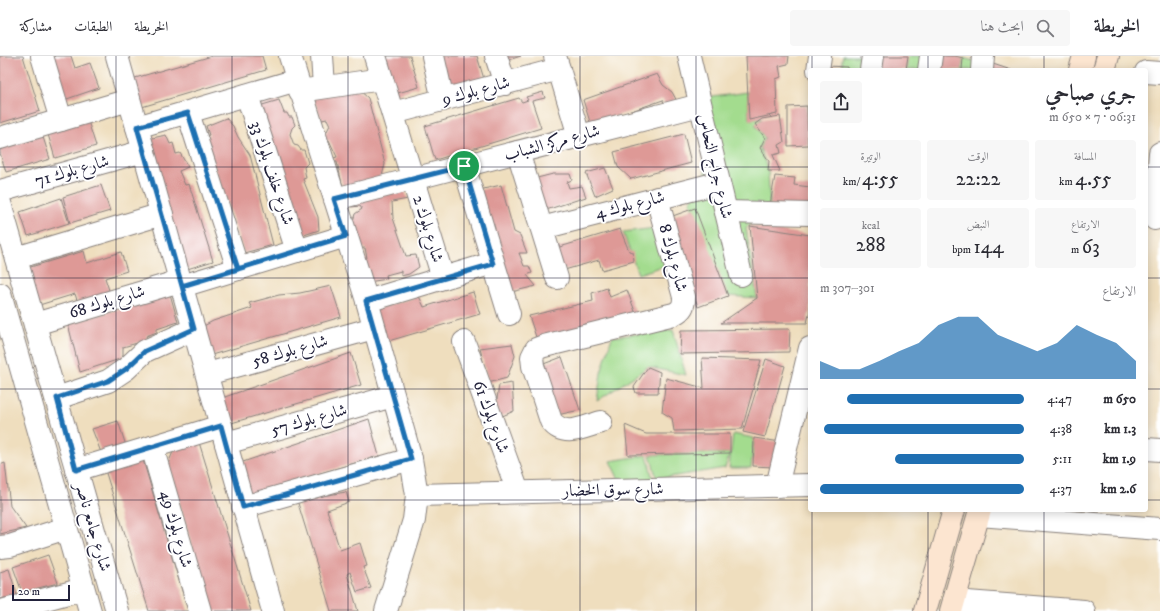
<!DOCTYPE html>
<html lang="ar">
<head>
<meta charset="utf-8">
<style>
  body { margin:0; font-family:"IM FELL DW Pica",Amiri,serif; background:#f7f7f7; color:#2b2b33; direction:rtl; height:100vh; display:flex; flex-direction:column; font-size:15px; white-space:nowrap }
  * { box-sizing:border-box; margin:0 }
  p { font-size:13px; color:#7c7c81 }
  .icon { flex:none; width:22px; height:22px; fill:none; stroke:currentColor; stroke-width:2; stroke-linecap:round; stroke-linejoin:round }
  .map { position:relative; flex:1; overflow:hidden; direction:ltr }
  .details { position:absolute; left:808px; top:12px; width:340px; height:444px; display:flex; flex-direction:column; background:#fff; border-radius:4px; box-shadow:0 2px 10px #0003; direction:rtl }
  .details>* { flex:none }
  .scale { position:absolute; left:12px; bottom:10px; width:58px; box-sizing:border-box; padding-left:4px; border:2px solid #22223b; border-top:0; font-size:11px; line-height:14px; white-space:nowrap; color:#22223b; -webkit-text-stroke:3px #fff; paint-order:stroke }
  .pin { position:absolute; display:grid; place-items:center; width:34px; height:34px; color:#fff; margin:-17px; border:2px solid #fff; border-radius:50%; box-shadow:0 1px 4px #0007 }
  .round { display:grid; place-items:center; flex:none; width:42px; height:42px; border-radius:4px; background:#f7f7f7 }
  .headline { display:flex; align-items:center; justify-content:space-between; height:68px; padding:0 12px }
  h1 { font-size:22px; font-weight:600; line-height:30px }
  .figures { display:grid; grid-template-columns:repeat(3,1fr); gap:6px; height:68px; padding:4px 12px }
  .figures div { display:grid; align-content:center; border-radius:4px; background:#f7f7f7; text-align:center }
  .figures b { font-size:20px; font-weight:600 }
  .figures small { font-size:11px; font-weight:400 }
  .figures p { font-size:11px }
  .chart { height:112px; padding:8px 12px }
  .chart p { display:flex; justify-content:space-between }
  .chart svg { width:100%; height:72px; margin-top:4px; fill:#1f6fb2; opacity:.7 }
  ul { padding:0 12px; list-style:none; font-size:13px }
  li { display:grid; grid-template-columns:64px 48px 1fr; align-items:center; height:30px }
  li i { height:10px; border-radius:5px; background:#1f6fb2 }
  header { display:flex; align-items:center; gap:24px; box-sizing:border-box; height:56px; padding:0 20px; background:#fff; border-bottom:1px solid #e1e1e2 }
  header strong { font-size:19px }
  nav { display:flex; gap:22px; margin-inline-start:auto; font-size:14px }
  .search { width:280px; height:36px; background:#f7f7f7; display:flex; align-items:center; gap:10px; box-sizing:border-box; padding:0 14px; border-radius:4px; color:#7c7c81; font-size:15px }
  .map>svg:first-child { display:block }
</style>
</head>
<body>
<header>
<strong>الخريطة</strong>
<div class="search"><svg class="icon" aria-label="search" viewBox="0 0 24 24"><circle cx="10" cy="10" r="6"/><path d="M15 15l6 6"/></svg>ابحث هنا</div>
<nav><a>الخريطة</a><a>الطبقات</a><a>مشاركة</a></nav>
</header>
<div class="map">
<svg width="1160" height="555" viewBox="0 0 1160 555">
  <rect width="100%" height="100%" fill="#fff"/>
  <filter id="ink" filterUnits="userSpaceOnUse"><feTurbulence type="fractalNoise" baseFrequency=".025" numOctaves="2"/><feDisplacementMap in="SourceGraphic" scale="8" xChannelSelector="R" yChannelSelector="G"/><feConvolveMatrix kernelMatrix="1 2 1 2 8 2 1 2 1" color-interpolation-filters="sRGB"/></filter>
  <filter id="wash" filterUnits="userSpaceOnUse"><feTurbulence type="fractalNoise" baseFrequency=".012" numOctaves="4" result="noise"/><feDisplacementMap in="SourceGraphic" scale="16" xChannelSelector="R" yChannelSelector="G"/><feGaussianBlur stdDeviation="0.9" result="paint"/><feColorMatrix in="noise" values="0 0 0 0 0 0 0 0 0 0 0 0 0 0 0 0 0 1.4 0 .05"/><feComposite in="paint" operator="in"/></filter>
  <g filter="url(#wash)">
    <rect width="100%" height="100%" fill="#efdebe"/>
    <g fill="#a3dc8e" stroke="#627f64">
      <polygon points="843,0 883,0 880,14 843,14 842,4"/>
      <polygon points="908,0 925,0 924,14 906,14"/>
      <polygon points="963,2 978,6 977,14 962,14"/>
      <polygon points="748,36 749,63 762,63 755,69 765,82 760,92 768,115 770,149 746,172 757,242 728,240 690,146 705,119 706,42"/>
      <polygon points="656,172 667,209 638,218 623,176"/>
      <polygon points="673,274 686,319 648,311 597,345 601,317 612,281"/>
      <polygon points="733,378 754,382 751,412 729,412"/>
      <polygon points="730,397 725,412 657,423 650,399"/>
      <polygon points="647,399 653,424 621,428 610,405"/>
    </g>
    <g id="blocks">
      <g fill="#de9996">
        <polygon points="0,0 23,0 40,55 0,67"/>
        <polygon points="47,0 71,0 75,12 90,7 99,32 61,45"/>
        <polygon points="212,0 262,0 266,14 135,53 128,24"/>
        <polygon points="375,0 410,0 419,31 387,40"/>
        <polygon points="437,0 477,0 484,23 453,37"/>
        <polygon points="500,0 521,0 502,6"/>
        <polygon points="746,0 789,0 788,8 779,10 781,21 776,23 777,58 749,64"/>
        <polygon points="874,0 908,0 906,14 874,14"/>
        <polygon points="936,0 955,0 963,2 962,14 935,14"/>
        <polygon points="987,6 1011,14 986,14"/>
        <polygon points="827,10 847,11 847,14 827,14"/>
        <polygon points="657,18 663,29 672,36 678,47 665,51 663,44 591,69 583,44"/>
        <polygon points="358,33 368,42 385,108 382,120 403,130 408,143 392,146 393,162 406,200 416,199 419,211 409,218 401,220 401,215 386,219 387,223 368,226 363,204 367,202 365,192 357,193 353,165 355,158 362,153 360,150 351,151 348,145 344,136 337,106 334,106 333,102 337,101 329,84 322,85 330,69 327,63 322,64 316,49 307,39"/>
        <polygon points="543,36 545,42 532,45 541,72 435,104 425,70 519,42 522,46 528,44 526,41"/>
        <polygon points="279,44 284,57 287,57 289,61 292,61 295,69 292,72 290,78 294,89 298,90 301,94 304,94 308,107 304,111 306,122 303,123 318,161 319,174 298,181 259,50"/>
        <polygon points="807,50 808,89 788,90 788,51"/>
        <polygon points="780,60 784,86 779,89 781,97 773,99 780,115 768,115 769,105 760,92 765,82 755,68 762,63"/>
        <polygon points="87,62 96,90 55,102 47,75"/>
        <polygon points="226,62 233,70 238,81 250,99 273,189 244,197 204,81 209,79 206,70"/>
        <polygon points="42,78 50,103 6,116 0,97 0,90"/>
        <polygon points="684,78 691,107 631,123 618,111 614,96"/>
        <polygon points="166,79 170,88 173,87 176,98 180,97 188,111 179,115 185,129 189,128 213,205 184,214 143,84"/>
        <polygon points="605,112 613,132 595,140 586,117"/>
        <polygon points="553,118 570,118 572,124 567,126 569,132 582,130 586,141 543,155 533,123"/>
        <polygon points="775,120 795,122 794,129 810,131 810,151 770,149"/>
        <polygon points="101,129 110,155 70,167 63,141"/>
        <polygon points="501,129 514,176 520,179 527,197 519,197 524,210 529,210 532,217 527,219 536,230 499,239 479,134"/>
        <polygon points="61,142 69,167 28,180 20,156"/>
        <polygon points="695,152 728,240 698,251 670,161"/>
        <polygon points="750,170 810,179 810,254 807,267 721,267 757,242"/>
        <polygon points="620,173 629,195 633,196 634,205 602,214 599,204 561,215 553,193"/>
        <polygon points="84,195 87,207 121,196 127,215 105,222 110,237 78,247 75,238 36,250 24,213"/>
        <polygon points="331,230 341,261 208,300 198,273 213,265 252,252 249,247 279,239 300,237"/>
        <polygon points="607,232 610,241 627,234 636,258 538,287 529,260 593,245 592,237"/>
        <polygon points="473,236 480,258 375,289 366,256 419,240 424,251"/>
        <polygon points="170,238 178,266 157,273 157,276 146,280 148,284 123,291 123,302 80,316 68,268"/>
        <polygon points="790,273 789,296 680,298 681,274"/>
        <polygon points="512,288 515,300 507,322 488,327 480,292"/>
        <polygon points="351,297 361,329 228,368 219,343"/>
        <polygon points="562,301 580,354 557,359 541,309"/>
        <polygon points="702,302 761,304 742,373 674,375 672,362 662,356 666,322 704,332"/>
        <polygon points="766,303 785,310 765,381 743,376"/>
        <polygon points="648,311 660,316 658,337 636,337 634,331"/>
        <polygon points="512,327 514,355 500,361 496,350 499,329"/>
        <polygon points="369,363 379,400 249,438 240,407"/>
        <polygon points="118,365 127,393 102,399 92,373"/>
        <polygon points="625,369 646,378 730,378 730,397 628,399"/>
        <polygon points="754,382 781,386 773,411 753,410"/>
        <polygon points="198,383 251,555 211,555 168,408 175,391"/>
        <polygon points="143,404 188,555 149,555 105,414"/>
        <polygon points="5,407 10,450 26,472 0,478 0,409"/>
        <polygon points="346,436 349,446 327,454 340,494 360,487 367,510 363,511 371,532 357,536 350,516 347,518 358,555 331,555 297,444"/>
        <polygon points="48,499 58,527 22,536 13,511"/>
        <polygon points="9,513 17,539 0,543 0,516"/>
      </g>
    </g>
  </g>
  <g filter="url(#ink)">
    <use href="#blocks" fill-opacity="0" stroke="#88807c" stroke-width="1"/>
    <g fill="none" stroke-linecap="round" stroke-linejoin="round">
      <g stroke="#88807c" stroke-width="24">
        <g id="minor">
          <polyline points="42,0 61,64"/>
          <polyline points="117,0 273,555"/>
          <polyline points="290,0 367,245 411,403 417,439 414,464 386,555"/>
          <polyline points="322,0 324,31"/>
          <polyline points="375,0 443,222"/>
          <polyline points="433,0 443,44"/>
          <polyline points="496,0 505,28"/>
          <polyline points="555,0 579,80"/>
          <polyline points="689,0 741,219"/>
          <polyline points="818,14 820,0"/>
          <polyline points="871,14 873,0"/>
          <polyline points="929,14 931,0"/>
          <polyline points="982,14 983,0"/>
          <polyline points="1146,16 1160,17"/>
          <polyline points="300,35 382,23"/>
          <polyline points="247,39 297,195"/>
          <polyline points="188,57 238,213"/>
          <polyline points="393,57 559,13"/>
          <polyline points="137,71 297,24"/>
          <polyline points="0,82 129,44"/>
          <polyline points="518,96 557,222"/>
          <polyline points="464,110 509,258"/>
          <polyline points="0,135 144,95"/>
          <polyline points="335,143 700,49"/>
          <polyline points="0,147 117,555"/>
          <polyline points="726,156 810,158"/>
          <polyline points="1155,163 1160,97"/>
          <polyline points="542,172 718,127"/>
          <polyline points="16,202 162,158"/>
          <polyline points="182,230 346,180"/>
          <polyline points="0,238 90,555"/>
          <polyline points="367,245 493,207"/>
          <polyline points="35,268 180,225"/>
          <polyline points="464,286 518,436"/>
          <polyline points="207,318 374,272"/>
          <polyline points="57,342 108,325 126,313 145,295 194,273"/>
          <path d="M601 366C583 371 564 382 551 365L533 310 532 301 536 293 544 290 674 258C682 254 684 250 684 241L657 142"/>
          <polyline points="226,387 393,340"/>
          <polyline points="152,391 200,555"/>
          <polyline points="1146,393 1160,394"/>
          <polyline points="76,414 221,370"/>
          <polyline points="777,430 810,292"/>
          <polyline points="417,439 810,429"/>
          <polyline points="243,451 411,403"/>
          <polyline points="979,459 1160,473"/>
          <polyline points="0,491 10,490 66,472"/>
          <polyline points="954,545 1084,555"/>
          <polyline points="1,555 83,533"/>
        </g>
      </g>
      <g stroke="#88807c" stroke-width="24">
        <g id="secondary">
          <polyline points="1080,14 1084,0"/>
          <polyline points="1104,14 1108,0"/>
          <polyline points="925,555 954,454"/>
          <polyline points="951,555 980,454"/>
        </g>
      </g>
      <use href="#minor" stroke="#fff" stroke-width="22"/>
      <use href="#secondary" stroke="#fce5d0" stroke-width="22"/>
    </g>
  </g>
  <g fill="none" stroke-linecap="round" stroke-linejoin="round" filter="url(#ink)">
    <g stroke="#fff" stroke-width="8">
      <polyline id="route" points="464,110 334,143 346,180 182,230 137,71 188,57 238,213 182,230 194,273 145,295 126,313 108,325 57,342 76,414 221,370 243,451 411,403 366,245 493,208 464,110"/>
    </g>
    <use href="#route" stroke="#1f6fb2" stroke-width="5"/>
  </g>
  <path fill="none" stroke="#22223b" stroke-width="1" stroke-opacity="0.55" d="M116 0V555M232 0V555M348 0V555M464 0V555M580 0V555M696 0V555M812 0V14M928 0V14M1044 0V14M0 111H810M1146 111H1160M0 222H810M1146 222H1160M0 333H810M1146 333H1160M0 444H810M1146 444H1160M812 454V555M928 454V555M1044 454V555"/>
  <g text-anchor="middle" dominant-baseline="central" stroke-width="3.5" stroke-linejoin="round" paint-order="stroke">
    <g font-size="17" fill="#22223b" stroke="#fff">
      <text transform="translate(476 35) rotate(-15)">شارع بلوك 9</text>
      <text transform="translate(552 87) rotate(-15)">شارع مركز الشباب</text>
      <text transform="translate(715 110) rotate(77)">شارع جراج النحاس</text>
      <text transform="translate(72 115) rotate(-16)">شارع بلوك 71</text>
      <text transform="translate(272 117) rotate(72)">شارع خلف بلوك 33</text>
      <text transform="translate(630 149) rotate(-14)">شارع بلوك 4</text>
      <text transform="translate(428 173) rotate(73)">شارع بلوك 2</text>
      <text transform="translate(673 202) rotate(75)">شارع بلوك 8</text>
      <text transform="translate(107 246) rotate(-17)">شارع بلوك 68</text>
      <text transform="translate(290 295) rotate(-16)">شارع بلوك 58</text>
      <text transform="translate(491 361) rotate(70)">شارع بلوك 61</text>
      <text transform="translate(309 364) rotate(-16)">شارع بلوك 57</text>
      <text transform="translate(613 434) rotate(-1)">شارع سوق الخضار</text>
      <text transform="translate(93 471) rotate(74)">شارع جامع ناصر</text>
      <text transform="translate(176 473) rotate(74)">شارع بلوك 49</text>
    </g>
  </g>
</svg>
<div class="scale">20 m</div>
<div class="pin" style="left:464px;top:110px;background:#1e9e55"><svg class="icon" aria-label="arrive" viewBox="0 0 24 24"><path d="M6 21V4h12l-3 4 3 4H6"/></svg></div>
<section class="details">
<div class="headline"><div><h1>جري صباحي</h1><p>06:31 · 7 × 650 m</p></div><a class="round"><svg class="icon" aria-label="share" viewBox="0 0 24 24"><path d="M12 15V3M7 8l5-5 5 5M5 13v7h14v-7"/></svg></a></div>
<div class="figures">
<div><p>المسافة</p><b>4.55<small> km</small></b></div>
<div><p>الوقت</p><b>22:22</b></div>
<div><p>الوتيرة</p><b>4:55<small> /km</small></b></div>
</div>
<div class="figures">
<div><p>الارتفاع</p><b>63<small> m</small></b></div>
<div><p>النبض</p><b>144<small> bpm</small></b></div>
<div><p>kcal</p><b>288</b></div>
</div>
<div class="chart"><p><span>الارتفاع</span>301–307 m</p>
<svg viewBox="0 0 160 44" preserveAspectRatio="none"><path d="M0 44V33L10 38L20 38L30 33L40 27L50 22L60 11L70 6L80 6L90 17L100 22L110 27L120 22L130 11L140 17L150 22L160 33V44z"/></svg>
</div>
<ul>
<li><b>650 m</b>4:47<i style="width:87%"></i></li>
<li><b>1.3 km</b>4:38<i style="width:98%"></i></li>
<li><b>1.9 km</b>5:11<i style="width:63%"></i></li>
<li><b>2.6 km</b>4:37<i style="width:100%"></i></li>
</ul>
</section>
</div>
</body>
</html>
